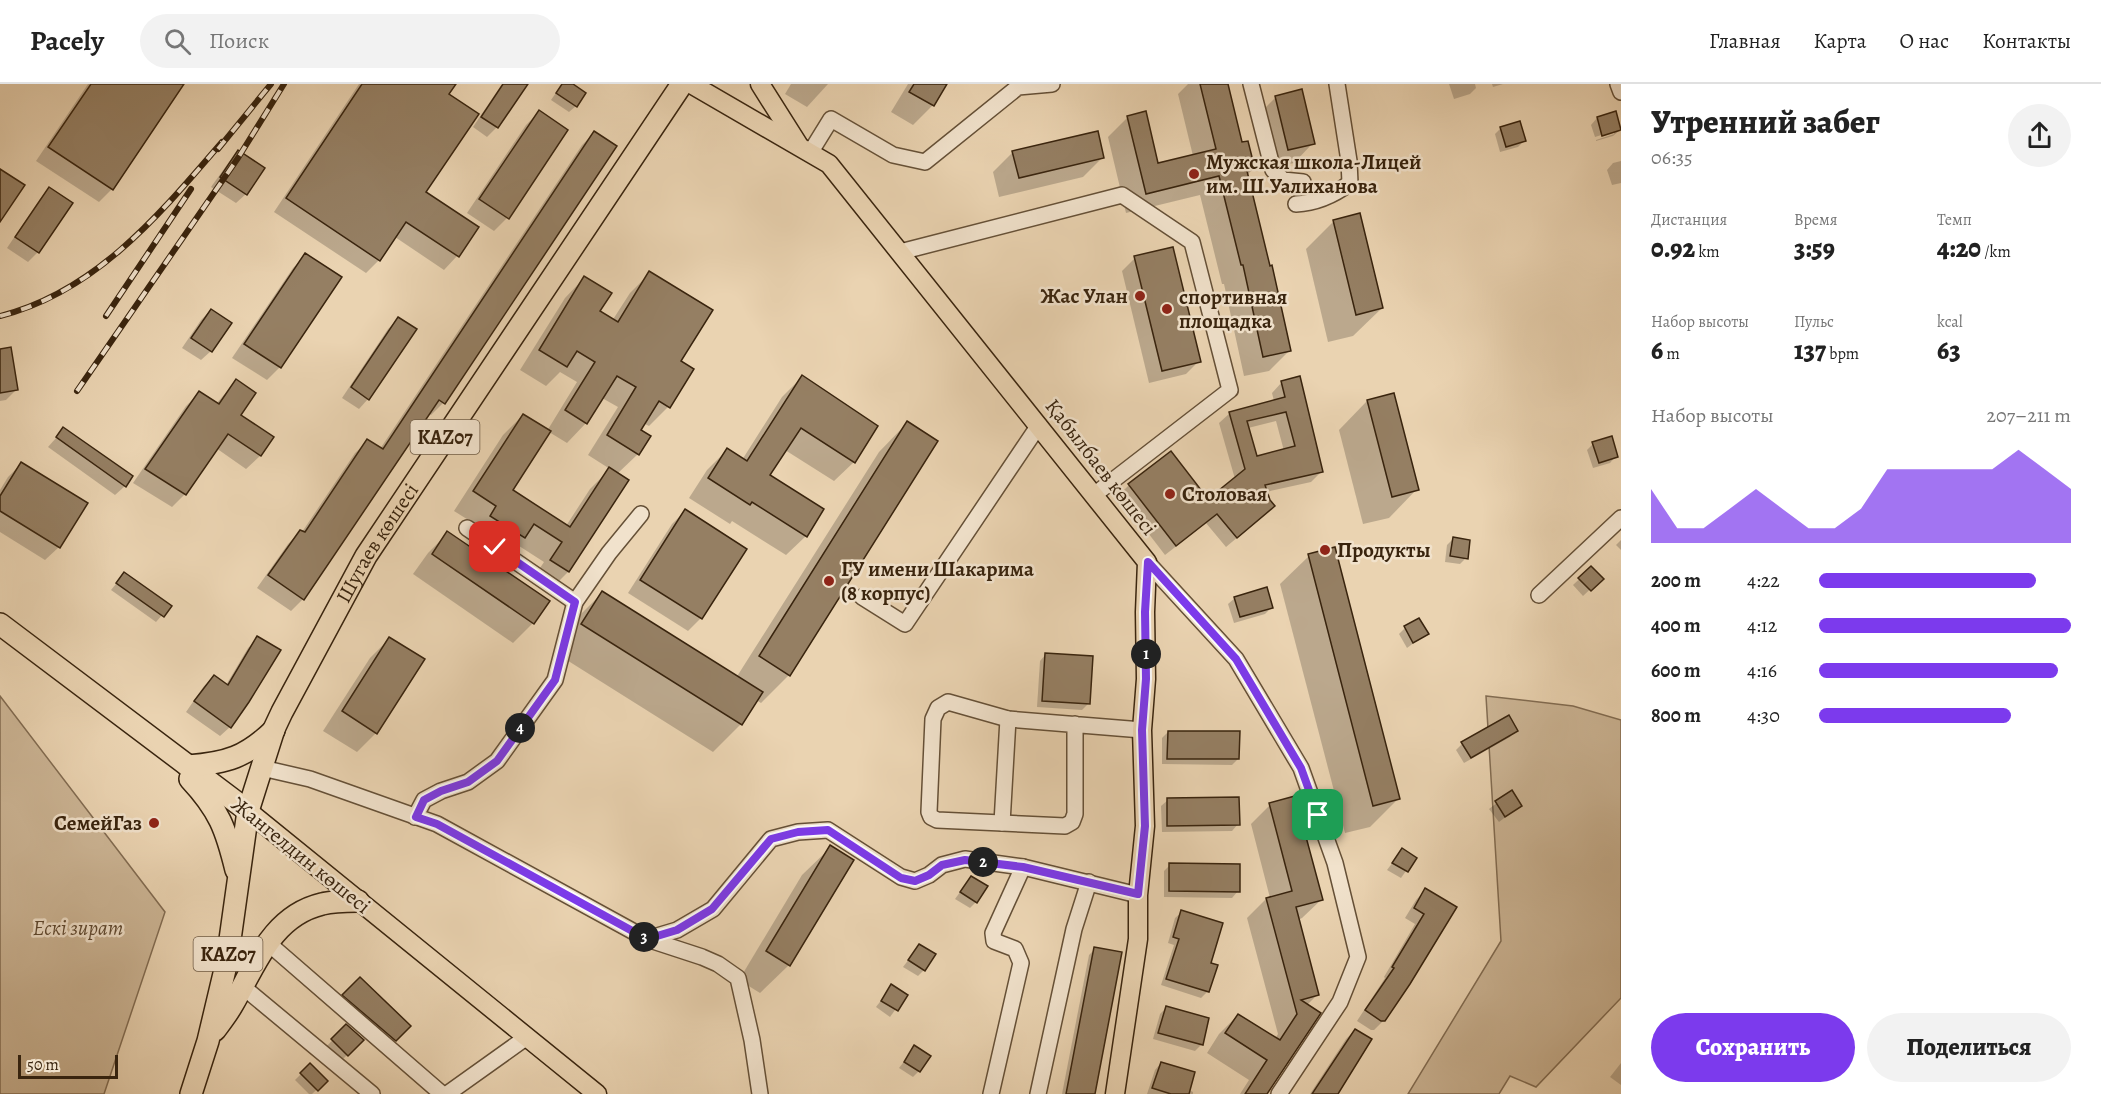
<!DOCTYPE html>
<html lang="ru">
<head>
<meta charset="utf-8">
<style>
  body { margin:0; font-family:Alegreya,serif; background:#f2f2f2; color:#222; height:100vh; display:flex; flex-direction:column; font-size:22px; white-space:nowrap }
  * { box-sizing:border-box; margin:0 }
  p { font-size:20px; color:#767676 }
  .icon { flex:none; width:33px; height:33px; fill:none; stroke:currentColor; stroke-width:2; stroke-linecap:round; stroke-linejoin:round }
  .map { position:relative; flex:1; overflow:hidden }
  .sheet { display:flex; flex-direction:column; background:#fff; width:480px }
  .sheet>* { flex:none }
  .scale { position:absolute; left:18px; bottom:15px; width:100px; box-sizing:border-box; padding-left:6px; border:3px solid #39240e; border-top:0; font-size:16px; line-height:21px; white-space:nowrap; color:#39240e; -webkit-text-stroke:4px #f1e2cc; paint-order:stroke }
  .pin { position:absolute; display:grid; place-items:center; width:51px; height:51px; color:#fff; margin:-26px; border-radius:12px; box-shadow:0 3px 9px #0006 }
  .km { position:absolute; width:30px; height:30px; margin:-15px; border-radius:50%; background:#222; color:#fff; font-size:16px; line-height:30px; text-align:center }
  .round { display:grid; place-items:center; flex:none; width:63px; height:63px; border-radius:32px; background:#f2f2f2 }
  .head { display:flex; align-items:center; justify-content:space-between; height:102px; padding:0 30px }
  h1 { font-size:33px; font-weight:800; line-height:45px }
  .metrics { display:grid; grid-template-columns:repeat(3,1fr); gap:9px; height:102px; padding:6px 30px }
  .metrics div { display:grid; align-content:center }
  .metrics b { font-size:26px; font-weight:800 }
  .metrics small { font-size:16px; font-weight:400 }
  .metrics p { font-size:16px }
  .chart { height:168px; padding:12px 30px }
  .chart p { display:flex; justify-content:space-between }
  .chart svg { width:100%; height:108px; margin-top:6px; fill:#7c3aed; opacity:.7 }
  .action { display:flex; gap:12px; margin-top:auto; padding:12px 30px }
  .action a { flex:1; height:69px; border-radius:36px; background:#7c3aed; color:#fff; font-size:24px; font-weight:800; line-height:69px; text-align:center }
  .action a+a { background:#f2f2f2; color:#222 }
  ul { padding:0 30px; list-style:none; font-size:20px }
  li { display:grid; grid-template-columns:96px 72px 1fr; align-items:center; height:45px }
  li i { height:15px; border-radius:8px; background:#7c3aed }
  header { display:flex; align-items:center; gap:36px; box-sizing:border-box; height:84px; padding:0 30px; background:#fff; border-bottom:2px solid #e0e0e0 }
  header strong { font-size:28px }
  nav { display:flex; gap:33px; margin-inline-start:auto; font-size:21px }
  .search { width:420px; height:54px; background:#f2f2f2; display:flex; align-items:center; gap:15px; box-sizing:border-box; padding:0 21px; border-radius:33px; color:#767676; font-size:22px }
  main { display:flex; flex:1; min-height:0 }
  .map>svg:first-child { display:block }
</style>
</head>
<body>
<header>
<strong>Pacely</strong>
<div class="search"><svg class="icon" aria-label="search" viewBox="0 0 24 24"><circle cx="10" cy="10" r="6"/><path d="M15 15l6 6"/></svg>Поиск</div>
<nav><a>Главная</a><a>Карта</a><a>О нас</a><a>Контакты</a></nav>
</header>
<main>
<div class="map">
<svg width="1621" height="1010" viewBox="0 0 1621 1010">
  <rect width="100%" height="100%" fill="#ead3b1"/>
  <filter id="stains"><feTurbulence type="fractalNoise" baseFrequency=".00333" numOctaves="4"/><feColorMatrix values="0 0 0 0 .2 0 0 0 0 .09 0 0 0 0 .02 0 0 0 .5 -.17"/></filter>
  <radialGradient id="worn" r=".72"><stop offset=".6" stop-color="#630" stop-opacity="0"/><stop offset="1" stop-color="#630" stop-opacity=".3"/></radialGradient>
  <g fill="#ccb595" stroke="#826c52" stroke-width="1.5">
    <polygon points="0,612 165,828 104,1010 0,1010"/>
    <polygon points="1486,612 1573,622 1621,636 1621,914 1536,1003 1510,992 1499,1010 1408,1010 1501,857"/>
  </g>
  <g fill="#0003" fill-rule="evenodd">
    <polygon points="88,0 183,0 112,105 99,118 36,77"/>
    <polygon points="359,0 454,0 447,11 424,109 476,144 457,172 444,186 395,153 379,176 366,189 274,128"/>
    <polygon points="502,0 526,0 497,43 487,53 473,43"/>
    <polygon points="562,0 571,0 576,22 569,28 551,16"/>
    <polygon points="791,0 828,0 807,23 785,10"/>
    <polygon points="908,0 945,0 933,21 913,41 891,28"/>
    <polygon points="1188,0 1227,0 1241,60 1254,84 1247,91 1289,267 1269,287 1244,292 1224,200 1222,200 1200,111 1126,129 1108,53 1128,33 1157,80 1193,72 1178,10"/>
    <polygon points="1449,0 1475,0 1476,4 1470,10 1454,15"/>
    <polygon points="1492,0 1503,0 1493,3"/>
    <polygon points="1276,13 1313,59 1294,79 1268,85 1256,33"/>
    <polygon points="539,28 507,134 494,147 467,129 526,41"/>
    <polygon points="1597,34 1620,46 1613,52 1596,57 1596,56 1614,50 1614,47 1595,53 1591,41"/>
    <polygon points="1501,44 1524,57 1518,63 1500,68 1495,50"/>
    <polygon points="594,49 615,62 443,319 431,331 428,329 303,515 291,527 257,504 288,460 301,447 302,448 355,369 368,357 380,365 582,61"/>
    <polygon points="238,68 246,110 236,119 211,103 229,78"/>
    <polygon points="1013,68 1103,73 1083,93 999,113 993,88"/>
    <polygon points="1621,77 1621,99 1612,101 1607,86 1613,79"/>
    <polygon points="49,105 71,120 38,168 28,178 7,164 40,115"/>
    <polygon points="1334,137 1382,224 1353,252 1328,258 1306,165"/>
    <polygon points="306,171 340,193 280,283 267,296 232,274 293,184"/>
    <polygon points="1135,174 1199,277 1186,290 1149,299 1122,187"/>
    <path d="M650 189 679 278 668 323 649 342 643 339 639 346 638 370 617 390 568 488 549 507 532 496 544 478 516 460 504 473 478 442 454 427 503 351 523 331 547 347 577 298 560 288 546 302 520 286 565 214 584 194 598 228 612 237 630 209ZM602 314 618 323 588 371 610 385 590 405 566 442 510 407 549 348 567 359 586 339Z"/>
    <polygon points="211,226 211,267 201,276 182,264 201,236"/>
    <polygon points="398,235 368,315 359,325 342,314 388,245"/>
    <polygon points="0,266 16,306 6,316 0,317"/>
    <polygon points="802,293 854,378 834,397 785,366 768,391 806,452 786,471 732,437 730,440 689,414 707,386 727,366 742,376 782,313"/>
    <polygon points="236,297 239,331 272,354 260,372 246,385 216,364 185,410 172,423 133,399 186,322 199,309 216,320"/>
    <path d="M1282 298 1321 388 1311 398 1266 408 1263 432 1226 463 1206 439 1165 471 1119 411 1129 401 1208 417 1235 395 1219 339 1230 329 1274 317 1272 309ZM1276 337 1284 367 1256 374 1248 344Z"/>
    <polygon points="1393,311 1417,405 1389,434 1363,440 1339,346 1367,317"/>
    <polygon points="907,339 789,591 761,619 756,616 741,640 713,668 554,568 574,537 602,509 736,594 879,368"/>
    <polygon points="64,345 125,402 115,411 48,363"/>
    <polygon points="1593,360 1616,372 1610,379 1593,384 1587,366"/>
    <polygon points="21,380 59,463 45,476 0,448 0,406 8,393"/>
    <polygon points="685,427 701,534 688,547 628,509 672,440"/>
    <polygon points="448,449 548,518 533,539 513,559 413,490 428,469"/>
    <polygon points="1453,455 1466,474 1460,480 1445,478 1447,461"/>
    <polygon points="1621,456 1621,466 1616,461"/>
    <polygon points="1309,472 1399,714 1370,743 1345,749 1280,500"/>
    <polygon points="1591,484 1601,495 1583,512 1573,501"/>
    <polygon points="124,490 170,522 156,538 111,506"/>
    <polygon points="1235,514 1271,524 1265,530 1234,539 1228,520"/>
    <polygon points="1419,536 1427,549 1407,564 1399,550 1405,544"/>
    <polygon points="258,554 230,643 220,652 186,628 204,602 214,593 226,601 248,564"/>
    <polygon points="389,555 376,649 357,668 323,647 370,574"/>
    <polygon points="1046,570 1089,619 1082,626 1037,623 1040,577"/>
    <polygon points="1516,646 1510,653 1464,679 1456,666 1462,660"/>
    <polygon points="1168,648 1238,675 1232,681 1162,680 1162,654"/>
    <polygon points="1511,708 1520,722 1499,738 1489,725"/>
    <polygon points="1168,716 1238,740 1232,747 1162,748 1161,722"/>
    <polygon points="1270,721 1321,816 1302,834 1298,836 1318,910 1307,921 1267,1010 1240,1010 1249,996 1207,969 1219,950 1238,931 1275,955 1278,950 1247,834 1266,815 1270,814 1251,740"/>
    <polygon points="831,763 789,881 760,909 739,896 802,791"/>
    <polygon points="1402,766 1415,774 1401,794 1387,786"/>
    <polygon points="1170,781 1238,807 1232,814 1164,813 1164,787"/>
    <polygon points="971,793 976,818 970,824 955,815"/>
    <polygon points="1425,806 1455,823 1384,936 1374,946 1371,946 1357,937 1385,894 1384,893 1415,840 1405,834 1416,816"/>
    <polygon points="1182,828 1209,880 1208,907 1201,914 1161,901 1174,861 1168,859 1175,834"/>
    <polygon points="919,862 924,886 918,892 903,883"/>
    <polygon points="1095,865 1093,1010 1062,1010 1089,871"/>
    <polygon points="360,895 409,942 385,966 334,921"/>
    <polygon points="892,902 906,911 890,933 876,923"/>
    <polygon points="1166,924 1207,935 1201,961 1195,967 1153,955 1160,930"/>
    <polygon points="346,942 362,956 341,977 326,963"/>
    <polygon points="1355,946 1336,1010 1310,1010 1346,955"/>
    <polygon points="915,963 919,987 913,993 899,984"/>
    <polygon points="1161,979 1189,1006 1193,1008 1193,1010 1147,1010 1155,986"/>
    <polygon points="1621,979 1621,1001 1610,993"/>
    <polygon points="310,981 326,997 312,1010 309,1010 295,996"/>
  </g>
  <g fill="#957f63" stroke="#39240e" stroke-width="1.5" fill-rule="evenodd">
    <polygon points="91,0 184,0 113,106 48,63"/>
    <polygon points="362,0 456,0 449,10 479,30 426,108 479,143 459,173 406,138 380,177 286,114"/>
    <polygon points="503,0 528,0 498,44 481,33"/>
    <polygon points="562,0 573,0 586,9 577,23 556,9"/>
    <polygon points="914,0 947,0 934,22 909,8"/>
    <polygon points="1200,0 1228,0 1242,58 1248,57 1255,85 1247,87 1270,182 1272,181 1291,267 1263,273 1243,181 1241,181 1219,92 1146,110 1127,32 1146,27 1158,79 1216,65"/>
    <polygon points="1302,5 1315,60 1288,66 1275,12"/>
    <polygon points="539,26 568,46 509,135 479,115"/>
    <polygon points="1616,27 1621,46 1602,52 1597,33"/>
    <polygon points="1520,37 1526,57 1506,63 1500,43"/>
    <polygon points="594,47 617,62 445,320 439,316 304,516 268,491 300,446 305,448 367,355 383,365"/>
    <polygon points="1098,47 1104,74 1019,94 1012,67"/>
    <polygon points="238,66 265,84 247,111 220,93"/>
    <polygon points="0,85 25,101 0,138"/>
    <polygon points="49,103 73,119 39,169 15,153"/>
    <polygon points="1360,129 1383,224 1356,231 1333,136"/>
    <polygon points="1173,163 1201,278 1162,287 1134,172"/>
    <polygon points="305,169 342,193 281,284 244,260"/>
    <polygon points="649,187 713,226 681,277 694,285 670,324 659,317 641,346 651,352 639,371 607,351 636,303 617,292 587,340 565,326 595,278 577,267 567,283 539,266 584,192 612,209 600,227 618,238"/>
    <polygon points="211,225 232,239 212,268 191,254"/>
    <polygon points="398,233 417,245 369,316 351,303"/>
    <polygon points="11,263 18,306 0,309 0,265"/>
    <polygon points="802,291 878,342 855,379 801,344 770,391 824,425 807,453 752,418 750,421 708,394 727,364 747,377"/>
    <path d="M1300 292 1323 388 1265 401 1270 416 1275 422 1237 454 1217 430 1176 462 1128 400 1171 367 1208 415 1245 385 1229 328 1285 313 1281 297ZM1286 328 1295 362 1257 372 1247 337Z"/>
    <polygon points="236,295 256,309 241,331 274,353 261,372 228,350 186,411 145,385 199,307 219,320"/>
    <polygon points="1394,309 1419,406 1392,413 1367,316"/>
    <polygon points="523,330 551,347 513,406 570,443 609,383 629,396 569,488 550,476 562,458 534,440 525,454 490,432 496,422 473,407"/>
    <polygon points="907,337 938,357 790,592 759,572"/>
    <polygon points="63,343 133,392 126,403 56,353"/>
    <polygon points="1612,352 1618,373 1599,379 1592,358"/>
    <polygon points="21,378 88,419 60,464 0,427 0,412"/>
    <polygon points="685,425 747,465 702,535 640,496"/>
    <polygon points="447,447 550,517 534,540 432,470"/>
    <polygon points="1453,453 1470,456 1468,475 1450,472"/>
    <polygon points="1335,463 1400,715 1373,722 1308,470"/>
    <polygon points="1591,482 1604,495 1591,507 1578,494"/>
    <polygon points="124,488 172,522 164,533 116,499"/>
    <polygon points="1267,503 1273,524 1240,533 1234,513"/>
    <polygon points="602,507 763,608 742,641 581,540"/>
    <polygon points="1419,534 1429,550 1413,559 1404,542"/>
    <polygon points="257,552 281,566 249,618 231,644 194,617 214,591 228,601"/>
    <polygon points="389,553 425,575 377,650 342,627"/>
    <polygon points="1045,569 1093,572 1090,620 1042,617"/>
    <polygon points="1509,631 1518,647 1471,674 1461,658"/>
    <polygon points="1168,647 1240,647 1239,675 1167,675"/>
    <polygon points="1512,706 1522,722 1505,733 1495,717"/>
    <polygon points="1295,712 1323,816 1296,823 1319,911 1301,916 1321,929 1267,1010 1245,1010 1267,976 1225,949 1238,930 1280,956 1297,930 1266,814 1292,807 1269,719"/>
    <polygon points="1239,713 1240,741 1167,742 1167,714"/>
    <polygon points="830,761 854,776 790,882 766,867"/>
    <polygon points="1402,764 1417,774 1408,788 1392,779"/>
    <polygon points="1169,779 1240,780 1240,808 1169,807"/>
    <polygon points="971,792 988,802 977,819 960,808"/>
    <polygon points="1425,804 1457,823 1410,900 1385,937 1381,937 1365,926 1394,884 1392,883 1424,830 1414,824"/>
    <polygon points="1181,826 1223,839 1211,879 1218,881 1209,908 1166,895 1179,855 1173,853"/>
    <polygon points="919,860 936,870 925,887 908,876"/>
    <polygon points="1094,863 1122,868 1095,1010 1066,1010"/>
    <polygon points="360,893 411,942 396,957 342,911"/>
    <polygon points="891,900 908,911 898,927 881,917"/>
    <polygon points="1166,922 1209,934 1203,961 1158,949"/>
    <polygon points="346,940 364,956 348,972 331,955"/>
    <polygon points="1355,945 1372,955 1338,1010 1312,1010"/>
    <polygon points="914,961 931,972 920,988 904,978"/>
    <polygon points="1161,978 1195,988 1189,1010 1171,1010 1152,1004"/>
    <polygon points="310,979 328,997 318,1007 300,989"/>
  </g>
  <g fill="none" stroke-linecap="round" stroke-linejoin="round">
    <g stroke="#655037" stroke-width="18">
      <g id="minor">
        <polyline points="1251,0 1273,86 1283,96 1303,98"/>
        <polyline points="1618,0 1621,8"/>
        <polyline points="810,69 831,35 893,71 925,78 1018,3 1052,0"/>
        <path d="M1296 120C1316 119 1334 111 1350 99L1349 77 1337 0"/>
        <polyline points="900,168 1122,111 1192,158 1230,306 1094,411"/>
        <polyline points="467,444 575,518"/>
        <polyline points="1147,478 1236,575 1301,684 1335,779 1358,873 1340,918 1279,1010"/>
        <polyline points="1539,511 1621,434"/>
        <polyline points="862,513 905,540 1039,341"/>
        <polyline points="1075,640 1075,730 1072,738 1065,742 937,736 931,733 929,728 933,635 938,624 948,618 1008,635 1142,646"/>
        <polyline points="262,684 310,695 437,740 647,855 702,873 718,880 738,894 752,956 760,1010"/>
        <polyline points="415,733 424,716 441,707 468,698 497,677 555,596 575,518 609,469 641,430"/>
        <polyline points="1002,739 1008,635"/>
        <polyline points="647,855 677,846 713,825 771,755 798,748 828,746 901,793 915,797 929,791 942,781 965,775 1023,783 1138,811"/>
        <polyline points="268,859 442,1010"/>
        <polyline points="242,902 372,1010"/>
        <polyline points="447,1010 527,953"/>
        <polyline points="991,1010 1021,879 1015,865 994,857 993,849 1023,783"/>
        <polyline points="1038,1010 1074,845 1089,798"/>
      </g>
    </g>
    <g stroke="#39240e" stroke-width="21">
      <g id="major">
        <polyline points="691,0 829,80 1147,478 1145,528 1146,595 1142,646 1145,742 1138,811 1138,855 1115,1010"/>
        <polyline points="760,0 798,60"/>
        <polyline points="248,727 597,1010"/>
      </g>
    </g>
    <g stroke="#39240e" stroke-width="24">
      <g id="highway">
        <polyline points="0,540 248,727"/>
        <path d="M188 682C227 679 246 673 274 646"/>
        <path d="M190 695C219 726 226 745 236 786"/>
        <path d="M215 946C221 938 228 929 233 920 256 880 272 832 322 820 333 817 346 817 358 817"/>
        <path id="s1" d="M191 1010 208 957 227 877 248 727 274 645 282 628 366 472 682 0"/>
      </g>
    </g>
    <use href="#minor" stroke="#f1e2cc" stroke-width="15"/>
    <use href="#major" stroke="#ead3b1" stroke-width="18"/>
    <use href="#highway" stroke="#ead3b1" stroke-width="21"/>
    <g stroke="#39240e" stroke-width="6">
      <g id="rail">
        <polyline points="218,65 271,0"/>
        <path d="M0 232C96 208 161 129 222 58"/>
        <polyline points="106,232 191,105"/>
        <polyline points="77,307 238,74 284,0"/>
      </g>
    </g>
    <use href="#rail" stroke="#f1e2cc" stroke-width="4" stroke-dasharray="11" stroke-linecap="butt"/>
  </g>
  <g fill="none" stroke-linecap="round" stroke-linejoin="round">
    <g stroke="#fff" stroke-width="12">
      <polyline id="route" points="495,463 575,518 555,596 497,677 468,698 441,707 424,716 416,733 437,740 647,855 677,846 712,825 771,755 798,748 828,746 901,794 915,797 929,791 942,781 965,776 1023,783 1138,810 1145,742 1142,646 1146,595 1145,528 1148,478 1236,575 1301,684 1318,731"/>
    </g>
    <use href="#route" stroke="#7c3aed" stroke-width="8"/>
  </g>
  <g fill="#8f2418" stroke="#f1e2cc" stroke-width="2">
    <circle cx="1194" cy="90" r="6"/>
    <circle cx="1140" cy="212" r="6"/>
    <circle cx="1167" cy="225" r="6"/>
    <circle cx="1170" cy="410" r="6"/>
    <circle cx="1325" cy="466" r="6"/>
    <circle cx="829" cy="497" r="6"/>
    <circle cx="154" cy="739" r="6"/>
  </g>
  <g text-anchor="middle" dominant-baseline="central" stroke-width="5" stroke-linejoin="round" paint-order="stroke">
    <g fill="#f1e2cc" stroke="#705d47" stroke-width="1.5">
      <rect x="410.5" y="336" width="69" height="34" rx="4.5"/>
      <rect x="193.5" y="853" width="69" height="34" rx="4.5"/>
    </g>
    <g font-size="20" font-weight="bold" fill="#39240e">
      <text x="445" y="353">KAZ07</text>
      <text x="228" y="870">KAZ07</text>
    </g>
    <g font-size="21" font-weight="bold" fill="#39240e" stroke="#f1e2cc" text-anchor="start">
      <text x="1206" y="78">Мужская школа-Лицей<tspan x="1206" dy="24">им. Ш.Уалиханова</tspan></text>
      <text x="1128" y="212" text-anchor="end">Жас Улан</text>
      <text x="1179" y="213">спортивная<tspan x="1179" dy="24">площадка</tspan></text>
      <text x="1182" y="410">Столовая</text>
      <text x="1337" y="466">Продукты</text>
      <text x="841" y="485">ГУ имени Шакарима<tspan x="841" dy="24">(8 корпус)</tspan></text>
      <text x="142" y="739" text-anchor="end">СемейГаз</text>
    </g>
    <g font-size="21" fill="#39240e" stroke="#f1e2cc">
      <text transform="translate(1101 383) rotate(52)">Қабылбаев көшесі</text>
      <text stroke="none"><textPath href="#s1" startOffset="588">Шугаев көшесі</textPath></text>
      <text transform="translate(301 771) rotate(39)">Жангелдин көшесі</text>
    </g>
    <g font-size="21" font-style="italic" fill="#5e4830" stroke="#f1e2cc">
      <text x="78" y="844">Ескі зират</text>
    </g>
  </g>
  <rect width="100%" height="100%" filter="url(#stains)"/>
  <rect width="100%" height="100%" fill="url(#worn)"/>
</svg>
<div class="scale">50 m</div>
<div class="pin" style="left:1318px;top:731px;background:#1e9e55"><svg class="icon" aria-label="arrive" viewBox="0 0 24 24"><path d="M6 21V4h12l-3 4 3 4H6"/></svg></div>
<div class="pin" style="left:495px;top:463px;background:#d93025"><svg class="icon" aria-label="check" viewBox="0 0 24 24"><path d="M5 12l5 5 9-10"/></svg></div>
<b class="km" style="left:1146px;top:570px">1</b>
<b class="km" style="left:983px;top:778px">2</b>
<b class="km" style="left:644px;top:853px">3</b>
<b class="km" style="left:520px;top:644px">4</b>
</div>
<section class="sheet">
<div class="head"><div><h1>Утренний забег</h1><p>06:35</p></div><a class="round"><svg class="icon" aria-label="share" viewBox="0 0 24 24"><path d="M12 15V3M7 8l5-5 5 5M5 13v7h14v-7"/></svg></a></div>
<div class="metrics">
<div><p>Дистанция</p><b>0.92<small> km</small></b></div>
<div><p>Время</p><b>3:59</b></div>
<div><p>Темп</p><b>4:20<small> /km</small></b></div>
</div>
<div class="metrics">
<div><p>Набор высоты</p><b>6<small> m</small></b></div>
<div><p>Пульс</p><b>137<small> bpm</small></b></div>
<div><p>kcal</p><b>63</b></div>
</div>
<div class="chart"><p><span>Набор высоты</span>207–211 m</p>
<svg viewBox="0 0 160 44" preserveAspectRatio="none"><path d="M0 44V22L10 38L20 38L30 30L40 22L50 30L60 38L70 38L80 30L90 14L100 14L110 14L120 14L130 14L140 6L150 14L160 22V44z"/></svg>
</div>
<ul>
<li><b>200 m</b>4:22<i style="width:86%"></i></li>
<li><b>400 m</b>4:12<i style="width:100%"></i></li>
<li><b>600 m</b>4:16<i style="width:95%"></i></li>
<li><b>800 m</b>4:30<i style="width:76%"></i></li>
</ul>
<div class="action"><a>Сохранить</a><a>Поделиться</a></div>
</section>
</main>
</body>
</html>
